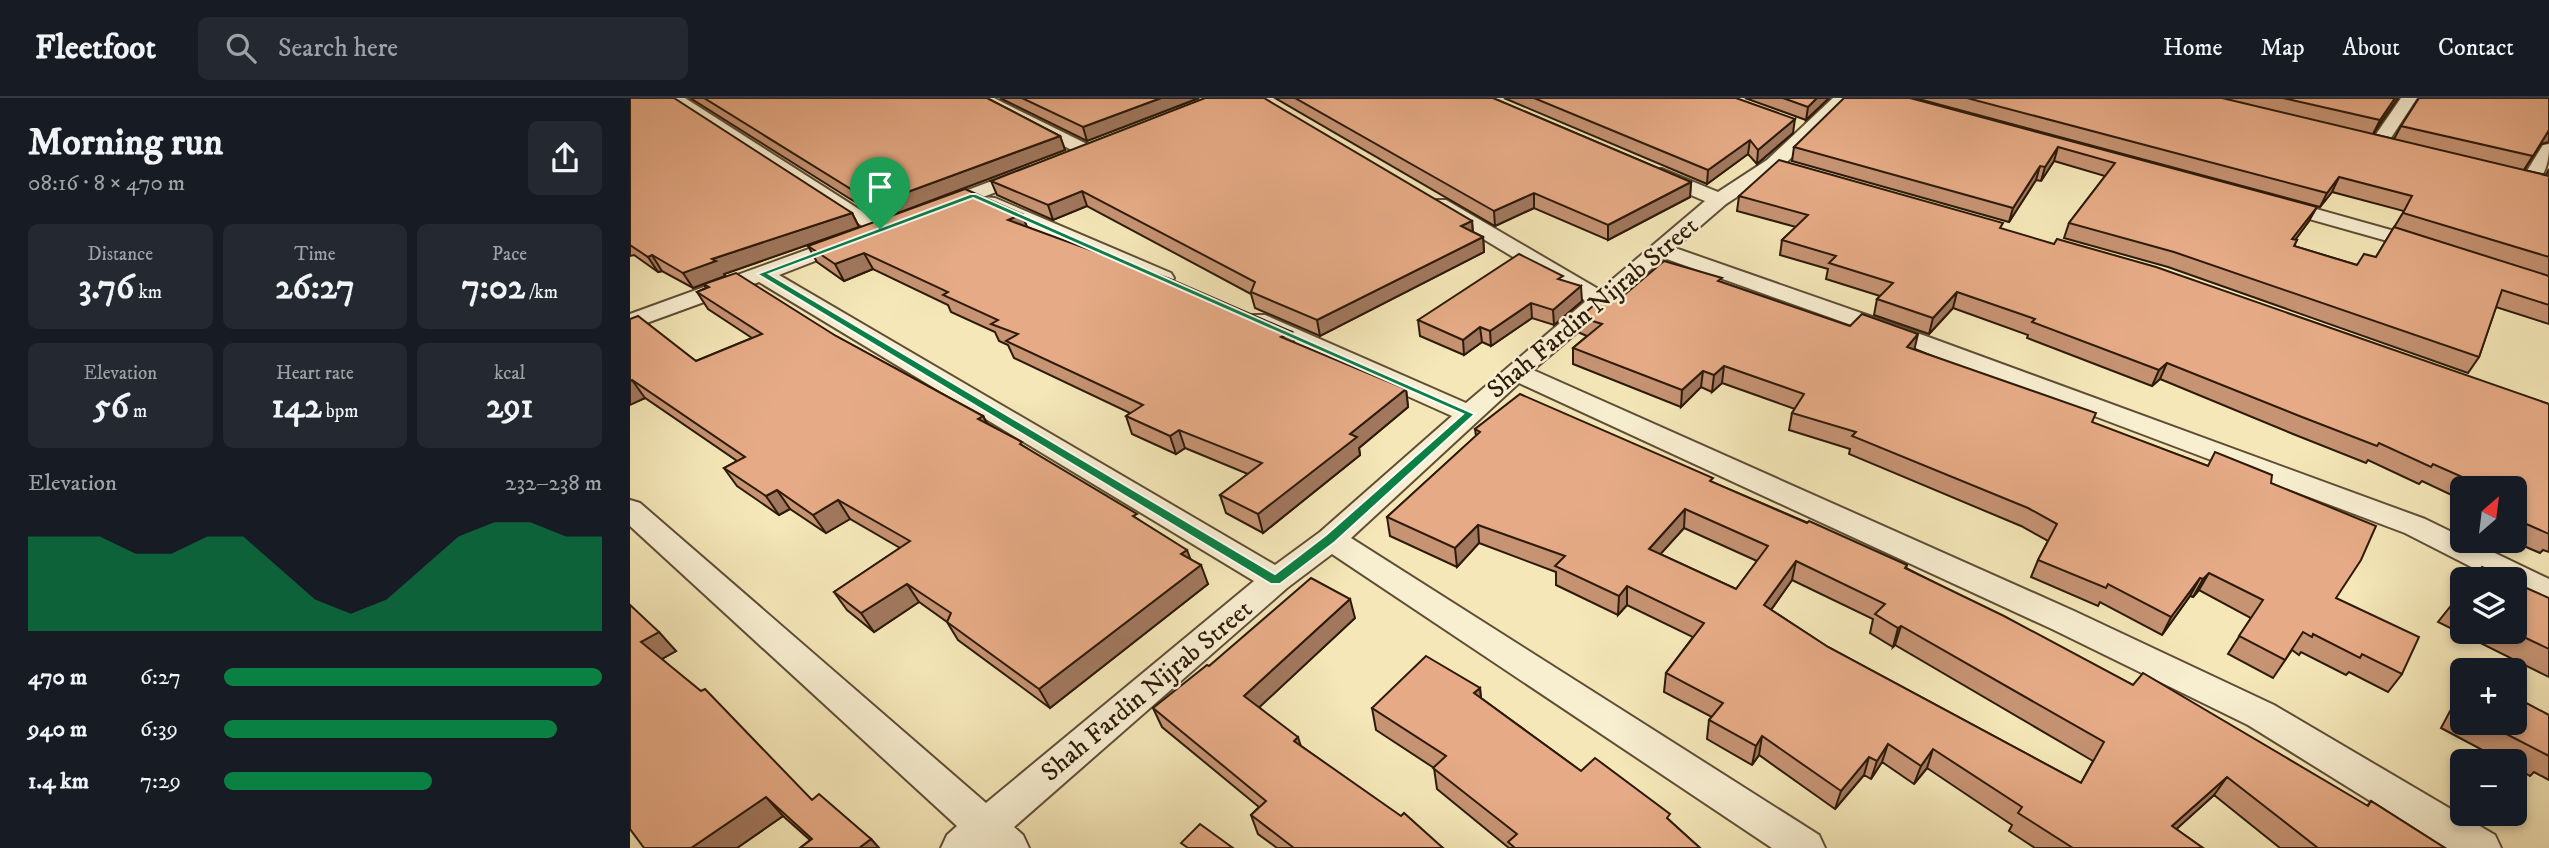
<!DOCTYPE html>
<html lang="en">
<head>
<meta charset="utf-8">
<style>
  body { margin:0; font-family:"IM FELL DW Pica",serif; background:#242831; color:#f1f3f6; height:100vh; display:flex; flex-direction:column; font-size:26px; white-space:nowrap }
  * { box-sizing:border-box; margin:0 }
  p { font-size:23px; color:#9ea1a6 }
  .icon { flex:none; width:38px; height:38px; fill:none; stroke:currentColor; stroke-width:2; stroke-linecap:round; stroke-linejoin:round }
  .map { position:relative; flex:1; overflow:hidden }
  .panel { display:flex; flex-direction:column; background:#171b24; width:630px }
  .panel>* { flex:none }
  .needle { width:46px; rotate:28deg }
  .buttons { position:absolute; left:1820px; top:378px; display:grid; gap:14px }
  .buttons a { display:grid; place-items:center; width:77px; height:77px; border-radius:10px; background:#171b24; box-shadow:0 4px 10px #0003; font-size:35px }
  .pin { position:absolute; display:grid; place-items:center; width:60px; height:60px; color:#fff; margin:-72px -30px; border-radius:50% 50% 50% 0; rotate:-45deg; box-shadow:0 0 7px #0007 }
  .pin .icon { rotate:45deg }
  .round { display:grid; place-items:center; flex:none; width:74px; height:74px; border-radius:10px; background:#242831 }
  .headline { display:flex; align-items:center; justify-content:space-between; height:119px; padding:0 28px }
  h1 { font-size:38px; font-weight:800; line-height:52px }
  .metrics { display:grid; grid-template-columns:repeat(3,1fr); gap:10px; height:119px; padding:7px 28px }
  .metrics div { display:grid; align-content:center; border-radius:10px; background:#242831; text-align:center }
  .metrics b { font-size:35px; font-weight:800 }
  .metrics small { font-size:19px; font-weight:400 }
  .metrics p { font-size:19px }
  .chart { height:196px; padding:14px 28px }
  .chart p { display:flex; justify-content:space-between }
  .chart svg { width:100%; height:126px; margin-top:7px; fill:#0b8043; opacity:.7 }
  ul { padding:0 28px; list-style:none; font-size:23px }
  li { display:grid; grid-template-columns:112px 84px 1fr; align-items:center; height:52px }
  li i { height:18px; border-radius:9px; background:#0b8043 }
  header { display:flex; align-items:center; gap:42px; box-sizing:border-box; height:98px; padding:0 35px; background:#171b24; border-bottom:2px solid #363941 }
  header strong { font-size:33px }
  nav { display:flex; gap:38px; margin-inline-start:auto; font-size:24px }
  .search { width:490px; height:63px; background:#242831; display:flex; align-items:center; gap:18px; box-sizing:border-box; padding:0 24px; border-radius:10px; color:#9ea1a6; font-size:26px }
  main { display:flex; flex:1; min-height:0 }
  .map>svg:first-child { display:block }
</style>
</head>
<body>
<header>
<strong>Fleetfoot</strong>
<div class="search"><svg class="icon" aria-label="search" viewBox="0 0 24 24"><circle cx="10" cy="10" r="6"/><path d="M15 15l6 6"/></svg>Search here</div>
<nav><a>Home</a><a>Map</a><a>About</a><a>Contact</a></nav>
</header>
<main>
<section class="panel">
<div class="headline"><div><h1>Morning run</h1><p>08:16 · 8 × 470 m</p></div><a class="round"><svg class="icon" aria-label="share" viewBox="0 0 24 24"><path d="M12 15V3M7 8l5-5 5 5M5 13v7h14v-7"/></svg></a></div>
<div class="metrics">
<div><p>Distance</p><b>3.76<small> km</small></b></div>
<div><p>Time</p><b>26:27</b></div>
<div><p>Pace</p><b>7:02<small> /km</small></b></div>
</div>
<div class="metrics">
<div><p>Elevation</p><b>56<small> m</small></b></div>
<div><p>Heart rate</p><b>142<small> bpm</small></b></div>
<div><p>kcal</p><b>291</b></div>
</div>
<div class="chart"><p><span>Elevation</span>232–238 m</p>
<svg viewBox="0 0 160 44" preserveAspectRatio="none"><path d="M0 44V11L10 11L20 11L30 17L40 17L50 11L60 11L70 22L80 33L90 38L100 33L110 22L120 11L130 6L140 6L150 11L160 11V44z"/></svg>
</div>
<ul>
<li><b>470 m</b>6:27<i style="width:100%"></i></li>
<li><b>940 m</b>6:39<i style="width:88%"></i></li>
<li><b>1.4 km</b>7:29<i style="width:55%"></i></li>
</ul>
</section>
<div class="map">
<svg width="1919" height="750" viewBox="0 0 1919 750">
  <rect width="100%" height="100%" fill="#f5e7b8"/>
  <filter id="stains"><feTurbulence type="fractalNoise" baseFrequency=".00286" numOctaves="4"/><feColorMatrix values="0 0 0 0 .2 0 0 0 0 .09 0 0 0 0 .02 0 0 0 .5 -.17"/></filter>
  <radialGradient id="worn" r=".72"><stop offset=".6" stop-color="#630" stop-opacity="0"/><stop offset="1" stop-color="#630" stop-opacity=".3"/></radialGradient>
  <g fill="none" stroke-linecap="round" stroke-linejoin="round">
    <g stroke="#5f4d36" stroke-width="4">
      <g id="street">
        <polygon points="36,0 55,0 260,131 257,135 243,135"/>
        <polygon points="343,0 364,0 463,49 466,53 463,57 451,57"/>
        <polygon points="1203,0 1221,0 1151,70 1096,106 1045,150 1271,229 1795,421 1832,439 1832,443 1840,443 1919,481 1919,507 1885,492 1885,481 1865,481 1775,435 1255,239 1034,160 903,272 1444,513 1644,607 1865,737 1871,750 1816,750 1618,627 1422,531 889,285 721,440 1189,737 1195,750 1142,750 702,456 657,490 384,729 393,737 399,750 311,750 317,737 327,728 0,428 0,402 10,405 356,705 624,483 129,184 0,231 0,216 212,139 226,139 229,143 226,147 149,177 645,467 690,434 822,318 619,227 615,222 619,217 635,217 836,305 956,203 802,110 799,106 802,102 816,102 970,192 1075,103 1018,79 1016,75 1018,71 1032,71 1088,94 1137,62"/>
        <polygon points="1771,0 1787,0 1755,49 1743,49 1740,45"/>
        <path d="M1919 46C1919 62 1917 71 1908 85H1894L1892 81 1913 47Z"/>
        <polygon points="399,69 408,75 406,79 353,99 365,100 541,175 544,180 541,185 525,185 351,108 348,104 351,100 310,115 303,113 300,109 303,105"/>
        <polygon points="1647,100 1800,143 1803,147 1800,151 1793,153 1640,110 1637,106 1640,102"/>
      </g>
    </g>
    <use href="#street" fill="#f8efd1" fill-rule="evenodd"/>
  </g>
  <g fill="#c69373" stroke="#2d1a0a" stroke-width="2" fill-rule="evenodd">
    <polygon points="0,0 222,115 229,129 94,176 95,178 353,318 357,325 509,422 560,461 578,486 420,610 328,542 317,524 289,504 244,534 217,512 204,494 270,450 220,421 196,435 160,411 149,417 107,388 94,370 107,363 15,300 0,306 0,221 66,263 122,240 78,211 67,194 76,190 74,186 63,190 32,173 28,174 4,157 0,158"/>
    <polygon points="60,0 357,0 430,38 435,52 252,121"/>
    <polygon points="370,0 569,0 457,43"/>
    <polygon points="645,0 863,0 1061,84 1060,99 978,142 904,110 865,128"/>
    <polygon points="874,0 1106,0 1163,35 1127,66 1118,56 1077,86"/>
    <polygon points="1115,0 1199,0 1176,22"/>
    <polygon points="1280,0 1679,123 1665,142 1667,142 1664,148 1727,167 1746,159 1774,113 1702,94 1690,109 1285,0 1768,0 1743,36 1764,41 1771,28 1919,0 1919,44 1911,46 1894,72 1916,77 1919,71 1919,226 1866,209 1849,259 1838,275 1538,169 1434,140 1439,125 1475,78 1424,63 1411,83 1406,82 1379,124 1162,63 1164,49"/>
    <polygon points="361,83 842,123 843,134 853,139 854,154 690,238 625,210 621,196 457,108 423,122 367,97"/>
    <polygon points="1109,98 1372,131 1919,306 1919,454 1913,452 1910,455 1882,443 1885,443 1885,390 1832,390 1832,402 1792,383 1789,386 1738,362 1736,365 1663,336 1530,281 1522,288 1397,240 1398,237 1323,210 1299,236 1244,217 1247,201 1250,198 1196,181 1198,171 1150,157 1152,142 1166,129 1107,113"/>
    <polygon points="392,116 397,129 662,234 664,245 776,291 778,309 729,350 730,357 633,435 596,415 590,397 618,376 555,350 546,356 502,336 496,318 500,315 384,260 378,247 369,243 365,234 321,214 318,207 243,171 214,183 187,164 178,148"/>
    <polygon points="933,183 952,203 924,227 902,220 861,248 852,244 834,257 790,238 788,222"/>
    <polygon points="1091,184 1285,251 1462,325 1578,368 1641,385 1706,500 1772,576 1758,594 1719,574 1716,577 1671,554 1669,557 1662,552 1643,580 1598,556 1621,520 1569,492 1563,499 1560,498 1532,537 1470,504 1468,508 1401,479 1408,462 1418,443 1391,428 1219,356 1220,351 1159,332 1162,315 1165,311 1092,285 1082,294 1071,289 1051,309 943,266 943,250 957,238 950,235 950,219 992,199"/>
    <path d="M845 331 1082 384 1277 467 1276 470 1737 708 1741 703 1815 750H1650L1584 697 1546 731 1573 750H1405L1379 733 1382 727 1297 670 1284 686 1252 664 1241 681 1234 677 1205 711 1129 657 1122 667 1077 641 1079 622 1082 619 1034 594 1036 575 1063 539 997 507 988 517 926 487V474L849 445 827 469 760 438 757 419 846 338ZM1054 430 1127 463 1106 491 1030 456ZM1162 482 1243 521 1240 535 1263 549 1265 547 1463 663 1451 685 1198 549 1141 512Z"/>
    <polygon points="1832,494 1832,534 1885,534 1919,500 1919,579 1808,524"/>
    <polygon points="0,507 46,553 32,561 182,702 241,741 249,750 170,750 180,742 153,718 107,750 14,750"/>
    <polygon points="725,520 629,609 671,648 813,750 647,750 628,736 621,717 629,709 532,629 523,610 579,568"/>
    <polygon points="850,590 851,600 951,673 1039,722 1070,750 879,750 807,691 804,670 746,632 742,610"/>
    <polygon points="1832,594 1832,625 1885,625 1919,617 1919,682 1904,674 1900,678 1885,669 1885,663 1873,663 1811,630 1828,598"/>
  </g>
  <g fill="#a1785e" stroke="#2d1a0a" stroke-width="2">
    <polygon points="531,0 569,0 457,43 453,29"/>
    <polygon points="1187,0 1199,0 1176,22 1178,9"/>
    <polygon points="1765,0 1768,0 1743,36 1750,22"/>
    <polygon points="1165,21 1163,35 1127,66 1128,52"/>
    <polygon points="1919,32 1919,44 1911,46 1894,72"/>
    <polygon points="430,38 435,52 252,121 245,106"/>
    <polygon points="1120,42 1118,56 1077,86 1078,72"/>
    <polygon points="1428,49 1424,63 1411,83 1415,69"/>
    <polygon points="1410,68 1406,82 1379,124 1383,110"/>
    <polygon points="1709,79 1702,94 1690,109 1697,95"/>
    <polygon points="1061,84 1060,99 978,142 978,127"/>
    <polygon points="452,93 457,108 423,122 418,107"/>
    <polygon points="904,95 904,110 865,128 864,113"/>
    <polygon points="1687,109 1679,123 1655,156 1662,141"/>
    <polygon points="222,115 229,129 94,176 95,178 63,190 53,175 82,161"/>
    <polygon points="392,116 398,132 378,122"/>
    <polygon points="842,123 843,138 831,128"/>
    <polygon points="853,139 854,154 690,238 687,222"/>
    <polygon points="234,155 243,171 214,183 205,166"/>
    <polygon points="22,157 32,173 28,174 18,159"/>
    <polygon points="951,188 952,203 924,227 923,212"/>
    <polygon points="1327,194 1323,210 1299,236 1303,220"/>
    <polygon points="901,205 902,220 861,248 860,233"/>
    <polygon points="850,229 852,244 834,257 833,242"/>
    <polygon points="662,234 666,251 651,239"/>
    <polygon points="1288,236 1284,253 1277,249"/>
    <polygon points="1537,265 1530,281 1522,288 1529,272"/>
    <polygon points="1094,268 1092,285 1082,294 1084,277"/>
    <polygon points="1073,273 1071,289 1051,309 1052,292"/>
    <polygon points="2,282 15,300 0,307 0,283"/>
    <polygon points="776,291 778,309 729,350 730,357 633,435 628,416 720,336"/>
    <polygon points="353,318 362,336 348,321"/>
    <polygon points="549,332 555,350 546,356 540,338"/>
    <polygon points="147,392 160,411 149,417 136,398"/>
    <polygon points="208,402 220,421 196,435 183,417"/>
    <polygon points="1055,411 1054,430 1018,470 1019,451"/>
    <polygon points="848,427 849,445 827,469 825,450"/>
    <polygon points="557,452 564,470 551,456"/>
    <polygon points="1166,463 1162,482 1131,526 1134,507"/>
    <polygon points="571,467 578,486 420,610 409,591"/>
    <polygon points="1579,475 1569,492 1563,499 1573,481"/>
    <polygon points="1570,480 1560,498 1532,537 1541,519"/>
    <polygon points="277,486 289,504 244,534 231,515"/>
    <polygon points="997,488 997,507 988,517 989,498"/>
    <polygon points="720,501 725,520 621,617 614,598"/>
    <polygon points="1271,528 1265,547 1263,549 1268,530"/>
    <polygon points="29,534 46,553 28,563 11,544"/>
    <polygon points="850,590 852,612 844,595"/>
    <polygon points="1132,638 1129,657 1122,667 1126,648"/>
    <polygon points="668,639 674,658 664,643"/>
    <polygon points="1258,646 1252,664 1241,681 1247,663"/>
    <polygon points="1303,651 1297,670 1284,686 1291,668"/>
    <polygon points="1239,659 1234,677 1205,711 1211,693"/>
    <polygon points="1597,679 1584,697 1530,746 1542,728"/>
    <polygon points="136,699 153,718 107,750 61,750"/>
    <polygon points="241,741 249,750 229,750"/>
  </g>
  <g fill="#e6ab86" stroke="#2d1a0a" stroke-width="2" fill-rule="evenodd">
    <polygon points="0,0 44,0 222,115 82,161 86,163 53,175 22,157 18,159 0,147"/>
    <polygon points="74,0 357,0 430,38 245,106"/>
    <polygon points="392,0 531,0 453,29"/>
    <polygon points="575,0 634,0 842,123 831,128 853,139 687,222 621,194 625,184 452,93 418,107 361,83"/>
    <polygon points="665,0 863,0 1061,84 978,127 904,95 864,113"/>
    <polygon points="904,0 1106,0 1165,21 1128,52 1120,42 1078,72"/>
    <polygon points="1153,0 1187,0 1178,9"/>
    <polygon points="1214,0 1280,0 1687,109 1662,141 1667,142 1664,148 1727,167 1734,156 1746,159 1764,129 1919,178 1919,207 1872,192 1849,259 1544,154 1439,125 1485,65 1428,49 1415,69 1410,68 1383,110 1164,49"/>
    <polygon points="1337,0 1592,0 1919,78 1919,159 1773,115 1782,98 1709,79 1697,95"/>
    <polygon points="1653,0 1765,0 1750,22"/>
    <polygon points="1789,0 1919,0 1919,32 1903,58 1771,28"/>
    <polygon points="1149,62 1373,125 1370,130 1424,146 1427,141 1526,169 1919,306 1919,436 1885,421 1885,390 1857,390 1803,366 1801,369 1749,345 1747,348 1672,319 1537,265 1529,272 1402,224 1405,221 1327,194 1303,220 1247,201 1263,185 1199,165 1206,158 1152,142 1178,117 1109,98"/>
    <polygon points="335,91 392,116 378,122 540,181 662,234 651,239 776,291 720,336 727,339 628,416 590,397 632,365 549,332 540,338 496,318 513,307 376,243 388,236 361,226 368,222 313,197 318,194 234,155 205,166 178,148"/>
    <polygon points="889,156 933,178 928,181 951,188 923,212 901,205 860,233 850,229 833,242 788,222"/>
    <polygon points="1034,163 1092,180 1088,183 1220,228 1232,216 1288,236 1277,249 1466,315 1462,324 1578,368 1585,354 1642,377 1641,385 1746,428 1731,462 1706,500 1789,539 1772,576 1732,556 1730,560 1683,536 1682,539 1673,534 1655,562 1609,538 1633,502 1579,475 1573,481 1570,480 1541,519 1478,486 1476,490 1408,462 1427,426 1398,410 1222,338 1226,334 1162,315 1174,296 1094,268 1084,277 1073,273 1052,292 943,250 972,226 950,219 978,195 992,199"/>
    <polygon points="106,175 206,238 353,318 348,321 392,344 390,346 507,416 503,418 557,452 551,456 571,467 409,591 317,524 321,515 277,486 231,515 204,494 280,443 208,402 183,417 147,392 136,398 94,370 115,359 2,282 0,283 0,221 8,218 66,263 132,236 67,194 79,189 74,186"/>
    <path d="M890 296 1083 380 1080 383 1177 425 1179 423 1277 467 1275 470 1374 518 1503 587 1513 575 1738 708 1741 703 1815 750H1688L1597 679 1542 728 1573 750H1443L1388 715 1392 709 1303 651 1291 668 1258 646 1247 663 1239 659 1211 693 1132 638 1126 648 1079 622 1093 605 1036 575 1074 525 997 488 989 498 925 468 935 458 848 427 825 450 757 419 850 334 845 331ZM1055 411 1138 448 1106 491 1019 451ZM1166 463 1255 506 1245 516 1268 530 1271 528 1474 644 1451 685 1198 549 1134 507Z"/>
    <polygon points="1852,469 1877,481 1842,481"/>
    <polygon points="681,480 720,501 614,598 668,639 664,643 771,718 774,715 813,750 664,750 621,717 636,703 523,610 577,567 579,568"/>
    <polygon points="1885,485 1919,500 1919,551 1883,534 1885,534"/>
    <polygon points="1832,494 1832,509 1824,505"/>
    <polygon points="0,507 29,534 11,544 71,593 75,591 182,702 189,696 241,741 229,750 170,750 182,741 136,699 61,750 14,750 0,731"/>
    <polygon points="796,558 850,590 844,595 951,673 965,660 1040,716 1037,720 1070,750 885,750 878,744 887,736 803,670 816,658 742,610"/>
    <polygon points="1885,599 1919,617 1919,658 1855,625 1885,625"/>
    <polygon points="1832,603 1832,613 1828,611"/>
    <polygon points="570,726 603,750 558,750 551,745"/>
  </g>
  <path fill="#0b8043" stroke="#fff" stroke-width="2" fill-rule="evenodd" d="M340 96H346L845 316 705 444 650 486H641L127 176ZM343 100 833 316 696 437 645 476 139 176Z"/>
  <g text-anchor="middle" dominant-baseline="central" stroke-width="5" stroke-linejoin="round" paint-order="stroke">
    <g font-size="26" fill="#2d1a0a" stroke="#f8efd1">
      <text transform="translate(963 210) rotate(-40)">Shah Fardin Nijrab Street</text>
      <text transform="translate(517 593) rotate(-40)">Shah Fardin Nijrab Street</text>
    </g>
  </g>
  <rect width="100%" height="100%" filter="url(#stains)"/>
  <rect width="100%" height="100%" fill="url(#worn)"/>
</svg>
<div class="buttons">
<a><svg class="needle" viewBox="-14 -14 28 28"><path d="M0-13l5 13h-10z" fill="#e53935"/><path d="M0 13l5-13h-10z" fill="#9ea1a6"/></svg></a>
<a><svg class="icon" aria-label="layers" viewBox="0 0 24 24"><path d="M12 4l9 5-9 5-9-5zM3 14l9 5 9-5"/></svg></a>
<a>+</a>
<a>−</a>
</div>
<div class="pin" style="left:250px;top:131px;background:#1e9e55"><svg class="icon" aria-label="arrive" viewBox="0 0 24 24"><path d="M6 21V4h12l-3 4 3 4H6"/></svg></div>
</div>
</main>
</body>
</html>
